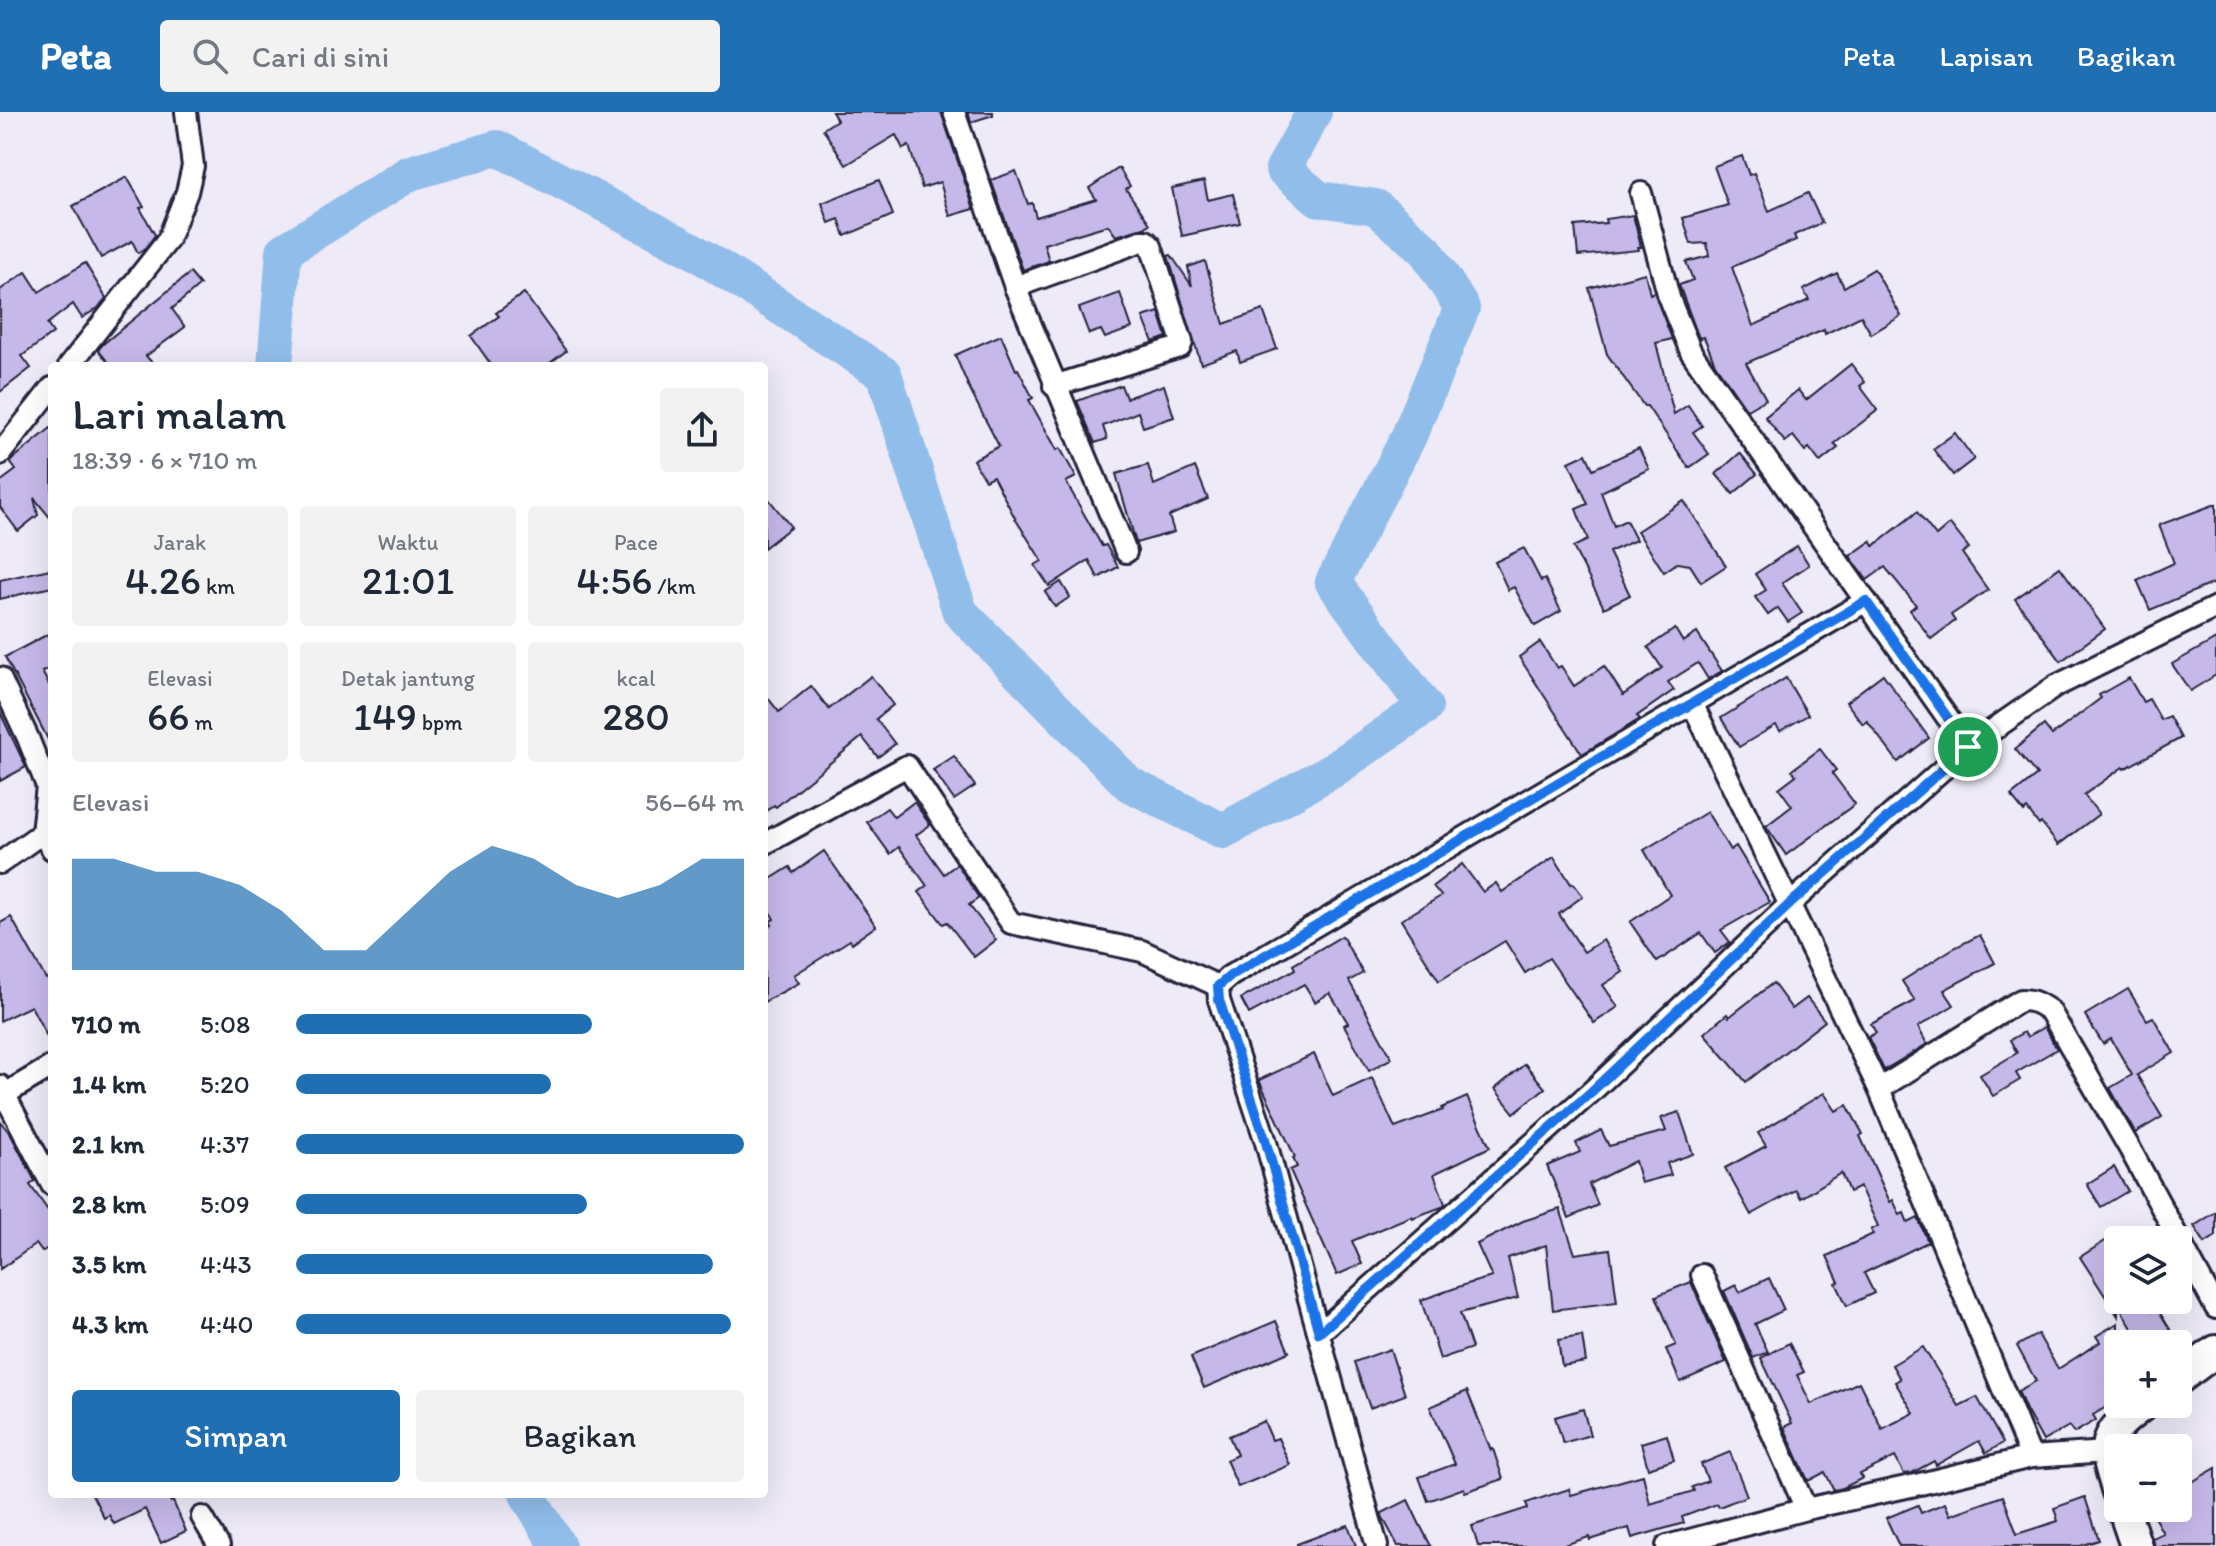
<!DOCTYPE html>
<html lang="id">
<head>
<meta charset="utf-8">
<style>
  body { margin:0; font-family:Itim,sans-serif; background:#f2f2f3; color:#1f2937; height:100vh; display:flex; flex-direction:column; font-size:30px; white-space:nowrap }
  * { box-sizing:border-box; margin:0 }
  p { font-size:26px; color:#747a83 }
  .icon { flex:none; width:44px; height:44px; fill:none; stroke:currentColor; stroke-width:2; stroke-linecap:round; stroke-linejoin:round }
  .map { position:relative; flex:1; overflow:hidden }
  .sheet { position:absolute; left:48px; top:250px; width:720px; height:1136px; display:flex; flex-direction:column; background:#fff; border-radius:8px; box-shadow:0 8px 32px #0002 }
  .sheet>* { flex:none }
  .tools { position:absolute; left:2104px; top:1114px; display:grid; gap:16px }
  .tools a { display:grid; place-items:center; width:88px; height:88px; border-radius:8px; background:#fff; box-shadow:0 8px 32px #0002; font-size:40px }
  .pin { position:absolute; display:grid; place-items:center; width:68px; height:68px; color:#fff; margin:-34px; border:4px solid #fff; border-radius:50%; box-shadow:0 2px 8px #0007 }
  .round { display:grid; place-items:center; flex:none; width:84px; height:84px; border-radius:8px; background:#f2f2f3 }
  .head { display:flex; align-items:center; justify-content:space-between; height:136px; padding:0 24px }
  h1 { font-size:44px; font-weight:600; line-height:60px }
  .metrics { display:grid; grid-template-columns:repeat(3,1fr); gap:12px; height:136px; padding:8px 24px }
  .metrics div { display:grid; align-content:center; border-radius:8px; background:#f2f2f3; text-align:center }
  .metrics b { font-size:40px; font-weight:600 }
  .metrics small { font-size:22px; font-weight:400 }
  .metrics p { font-size:22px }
  .chart { height:224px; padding:16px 24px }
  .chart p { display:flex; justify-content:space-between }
  .chart svg { width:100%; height:144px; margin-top:8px; fill:#1f6fb2; opacity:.7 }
  .action { display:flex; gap:16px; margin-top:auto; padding:16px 24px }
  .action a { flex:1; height:92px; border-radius:8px; background:#1f6fb2; color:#fff; font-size:32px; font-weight:600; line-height:92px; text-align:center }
  .action a+a { background:#f2f2f3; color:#1f2937 }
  ul { padding:0 24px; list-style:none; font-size:26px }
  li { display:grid; grid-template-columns:128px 96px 1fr; align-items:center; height:60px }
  li i { height:20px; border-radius:10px; background:#1f6fb2 }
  header { display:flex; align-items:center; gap:48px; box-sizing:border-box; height:112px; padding:0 40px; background:#1f6fb2; color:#fff }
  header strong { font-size:38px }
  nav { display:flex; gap:44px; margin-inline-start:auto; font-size:28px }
  .search { width:560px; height:72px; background:#f2f2f3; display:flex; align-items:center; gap:20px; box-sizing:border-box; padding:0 28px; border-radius:8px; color:#747a83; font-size:30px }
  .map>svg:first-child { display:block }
</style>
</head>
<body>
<header>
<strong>Peta</strong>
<div class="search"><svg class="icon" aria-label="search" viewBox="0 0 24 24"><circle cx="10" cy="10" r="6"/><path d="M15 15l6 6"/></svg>Cari di sini</div>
<nav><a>Peta</a><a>Lapisan</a><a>Bagikan</a></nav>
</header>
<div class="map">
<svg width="2216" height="1434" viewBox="0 0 2216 1434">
  <rect width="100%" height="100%" fill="#eeeaf8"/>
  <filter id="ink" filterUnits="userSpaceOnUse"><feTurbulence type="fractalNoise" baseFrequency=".0125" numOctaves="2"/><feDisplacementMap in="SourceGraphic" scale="16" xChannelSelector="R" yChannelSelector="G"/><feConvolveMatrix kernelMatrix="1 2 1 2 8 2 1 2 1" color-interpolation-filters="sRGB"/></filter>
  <g filter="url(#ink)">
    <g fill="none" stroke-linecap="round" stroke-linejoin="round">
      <g stroke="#91bdea" stroke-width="36">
        <polyline points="275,254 284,139 410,61 497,36 692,138 884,262 960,500 1129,672 1223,719 1333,658 1425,595 1333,470 1408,326 1462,196 1426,139 1376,95 1319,87 1283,57 1314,0"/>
        <polyline points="527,1382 558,1434"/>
      </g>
    </g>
    <g fill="#c6b8e9" stroke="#22223b" stroke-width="2">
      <polygon points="832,0 941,0 974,97 950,104 940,70 922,76 909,34 903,37 896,23 846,53 823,17 837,8"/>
      <polygon points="968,0 993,0 993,3 971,10"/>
      <polygon points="1742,44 1749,63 1754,61 1769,99 1808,81 1822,111 1794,123 1796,128 1732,155 1753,214 1809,188 1803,178 1837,161 1844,175 1874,157 1901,204 1871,222 1861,204 1825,222 1824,218 1746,251 1766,287 1747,298 1715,252 1704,225 1699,226 1679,173 1693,168 1686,150 1709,144 1707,131 1691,132 1683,106 1728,93 1714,54"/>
      <polygon points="1119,56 1130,74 1126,77 1150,112 1144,116 1116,124 1108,113 1044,132 1049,149 1023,158 991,68 1016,59 1028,92 1032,91 1036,105 1096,87 1089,76"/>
      <polygon points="127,65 144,95 140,96 155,123 144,138 138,141 132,129 101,146 73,94"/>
      <polygon points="879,68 893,103 845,124 839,107 829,111 822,91"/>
      <polygon points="1204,69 1208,88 1233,82 1240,111 1182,124 1172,76"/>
      <polygon points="1633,103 1641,135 1638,135 1639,138 1578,144 1575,114 1606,111 1605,107"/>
      <polygon points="1171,143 1192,174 1188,155 1205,149 1224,212 1263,198 1277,237 1240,250 1237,239 1201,252 1168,144"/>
      <polygon points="85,151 106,186 98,196 82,206 73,192 47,212 53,221 22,244 31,256 0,280 0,178 26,160 39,180"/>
      <polygon points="190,161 200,173 172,197 185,215 146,244 155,254 111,254 98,238 103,232"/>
      <polygon points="1645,161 1650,182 1654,180 1672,227 1656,231 1674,302 1688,293 1702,314 1693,320 1709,342 1689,356 1647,294 1644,294 1607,242 1589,176"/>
      <polygon points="524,181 566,239 546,254 492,254 471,224 499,204 496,201"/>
      <polygon points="1120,181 1132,216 1105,226 1101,218 1089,222 1079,196"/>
      <polygon points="1159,200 1167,225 1153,230 1143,205"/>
      <polygon points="1001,223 1016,258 1018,257 1033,286 1029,288 1057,338 1060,336 1076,365 1066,370 1102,434 1106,433 1118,455 1098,466 1089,448 1049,474 1035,453 1042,449 1016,408 993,364 985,368 973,348 999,334 970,278 955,243"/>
      <polygon points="1851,252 1865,270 1860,274 1878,298 1834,332 1838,336 1820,350 1809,336 1805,339 1793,324 1785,330 1765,305 1798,278 1806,288"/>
      <polygon points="1121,273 1126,286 1164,273 1174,305 1143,315 1138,300 1103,314 1107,327 1095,331 1077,289"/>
      <polygon points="52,315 52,408 34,386 38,403 18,419 0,395 0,370 16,358 10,350 13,347"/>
      <polygon points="1955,321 1974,347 1953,363 1933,337"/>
      <polygon points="1639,336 1649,357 1601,380 1614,414 1626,408 1636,428 1609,440 1630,483 1604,496 1573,435 1588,428 1576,397 1588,392 1569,350 1586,342 1593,357"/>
      <polygon points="1740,341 1757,362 1733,382 1716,362"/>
      <polygon points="1148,353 1154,373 1195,355 1208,387 1169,404 1174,420 1136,431 1116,362"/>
      <polygon points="764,381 791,415 764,436"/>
      <polygon points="1684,389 1726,454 1701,470 1690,453 1677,451 1664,460 1637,419"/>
      <polygon points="2216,392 2216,470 2150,498 2137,468 2174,451 2159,413"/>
      <polygon points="1917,400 1936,424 1950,412 1969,436 1962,441 1988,478 1951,503 1955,509 1931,527 1910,498 1916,493 1885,455 1867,468 1850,444 1871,429 1874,434"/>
      <polygon points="1797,434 1809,453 1782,471 1802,501 1788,510 1778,496 1768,503 1755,485 1766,478 1755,462"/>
      <polygon points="1524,436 1541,469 1545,467 1561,499 1535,514 1514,475 1508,478 1495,450"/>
      <polygon points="2060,455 2105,517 2061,549 2015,487"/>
      <polygon points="50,457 52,475 0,487 0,468"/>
      <polygon points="1061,470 1070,485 1055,495 1045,480"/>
      <polygon points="1675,517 1683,530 1697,521 1722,559 1708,567 1698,551 1668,570 1674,578 1637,604 1640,607 1582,642 1519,545 1540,530 1557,556 1561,554 1574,574 1604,554 1623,583 1662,556 1648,535"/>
      <polygon points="52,520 52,555 42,560 52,578 52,635 5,545"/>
      <polygon points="2216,527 2216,563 2190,579 2172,552"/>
      <polygon points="1883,562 1929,626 1898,650 1867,609 1863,612 1846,590"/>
      <polygon points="871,564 893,593 876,607 895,632 878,645 862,625 776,695 774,693 764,701 764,581 779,600 811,574 829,597"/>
      <polygon points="1786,566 1808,603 1780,619 1776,613 1739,635 1721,606"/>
      <polygon points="2129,566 2143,590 2149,587 2161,608 2169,604 2181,626 2124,657 2123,655 2084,683 2099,702 2058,733 2041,711 2039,713 2027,697 2024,700 2011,684 2037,663 2015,637 2044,613 2052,623 2101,586 2099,583"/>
      <polygon points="0,600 26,655 0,669"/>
      <polygon points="1820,637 1836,658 1832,661 1855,692 1786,743 1766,714 1792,694 1779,676 1796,663 1792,658"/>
      <polygon points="954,644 975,674 954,688 933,658"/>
      <polygon points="914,690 930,713 916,723 944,762 957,752 979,786 969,793 996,828 974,845 947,810 943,812 919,780 927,774 899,735 890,742 867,710 887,696 894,705"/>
      <polygon points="1707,700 1730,738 1736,734 1770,790 1721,818 1730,830 1715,841 1701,821 1657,850 1630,810 1670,783 1644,738"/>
      <polygon points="824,739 876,814 852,831 850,828 794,863 799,871 764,890 764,817 772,813 770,809 774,807 764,790 764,771 790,755 793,761"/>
      <polygon points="1554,745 1571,772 1573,771 1583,784 1559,802 1584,840 1603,828 1623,860 1603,873 1618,895 1594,911 1549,846 1525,861 1505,829 1439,869 1401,808 1441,784 1433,774 1462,752 1483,780 1496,771 1502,780"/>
      <polygon points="11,805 46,867 52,864 52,934 31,894 0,909 0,811"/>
      <polygon points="1980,823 1995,851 1944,878 1954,893 1918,915 1927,932 1884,958 1868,925 1876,921 1871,912 1915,889 1902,869 1952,837"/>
      <polygon points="1342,824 1363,861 1349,869 1392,946 1369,959 1344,913 1348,911 1330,881 1315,890 1304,872 1249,902 1241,887 1295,857 1293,853"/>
      <polygon points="1773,871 1792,897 1807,886 1825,909 1746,970 1704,921 1727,902 1729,905"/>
      <polygon points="2128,877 2147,908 2153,905 2174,941 2137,963 2162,1005 2135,1021 2110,976 2132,963 2111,927 2103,932 2085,903"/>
      <polygon points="2044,915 2057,937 2016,961 2020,968 1993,984 1980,963 2017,941 2010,928 2024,920 2027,925"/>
      <polygon points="1314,942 1333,984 1372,966 1395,1016 1443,998 1442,996 1467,985 1490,1035 1434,1062 1445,1092 1442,1095 1412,1106 1411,1104 1352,1129 1362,1152 1337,1163 1290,1058 1297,1055 1293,1046 1295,1045 1259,968"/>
      <polygon points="1525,952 1545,976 1514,1001 1495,977"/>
      <polygon points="1824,981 1836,999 1847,993 1863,1022 1860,1024 1890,1090 1893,1088 1900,1103 1904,1101 1908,1111 1918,1106 1928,1130 1864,1161 1874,1181 1847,1194 1836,1171 1839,1170 1827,1144 1873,1122 1871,1118 1878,1114 1860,1075 1849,1080 1841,1061 1801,1086 1796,1078 1751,1103 1725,1056 1766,1034 1758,1021"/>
      <polygon points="1679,1000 1693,1042 1667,1051 1671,1063 1641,1071 1635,1049 1589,1072 1598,1093 1569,1106 1547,1054 1580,1040 1576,1031 1601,1018 1609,1034 1666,1019 1661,1006"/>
      <polygon points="0,1009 11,1023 35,1069 30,1073 52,1104 52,1133 42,1140 36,1132 0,1157"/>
      <polygon points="2114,1055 2128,1079 2101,1095 2087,1072"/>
      <polygon points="1560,1097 1575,1142 1610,1137 1617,1190 1553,1198 1546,1133 1508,1146 1518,1186 1460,1201 1472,1236 1440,1247 1421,1188 1467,1172 1492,1165 1477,1132 1523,1109"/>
      <polygon points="2216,1100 2216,1124 2205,1131 2194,1114"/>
      <polygon points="2118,1121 2118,1188 2146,1188 2152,1199 2157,1196 2179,1232 2141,1232 2118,1192 2118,1204 2080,1145"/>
      <polygon points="1769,1166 1784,1198 1755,1212 1768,1240 1753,1246 1724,1179 1736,1173 1740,1180"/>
      <polygon points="1691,1170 1726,1250 1680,1270 1666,1237 1676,1233 1656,1184"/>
      <polygon points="1276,1209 1289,1240 1204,1276 1191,1245"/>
      <polygon points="2118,1211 2118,1288 2093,1303 2096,1308 2074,1321 2069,1314 2043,1329 2026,1298 2018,1279 2036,1269 2017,1234 2038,1222 2058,1257 2100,1230 2096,1224"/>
      <polygon points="1582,1224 1586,1250 1562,1254 1558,1228"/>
      <polygon points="1789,1231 1804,1260 1797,1263 1811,1292 1859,1270 1882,1317 1914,1301 1895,1270 1900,1267 1892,1253 1923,1235 1959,1294 1977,1285 2003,1331 1986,1341 1979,1329 1936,1353 1934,1349 1912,1361 1904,1362 1895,1345 1860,1362 1863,1366 1843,1376 1834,1378 1825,1360 1808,1369 1784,1315 1792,1311 1761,1246"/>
      <polygon points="1390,1237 1405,1283 1370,1296 1354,1250"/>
      <polygon points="1467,1279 1491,1338 1493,1337 1503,1367 1465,1380 1464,1376 1428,1389 1419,1365 1455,1352 1430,1295"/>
      <polygon points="1583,1297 1590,1323 1563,1331 1555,1305"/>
      <polygon points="1264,1309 1272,1328 1278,1326 1290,1353 1238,1375 1226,1348 1237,1343 1229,1324"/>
      <polygon points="1667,1323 1674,1348 1648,1356 1641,1331"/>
      <polygon points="1730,1340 1747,1384 1719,1395 1717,1392 1682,1405 1684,1411 1632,1426 1629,1416 1590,1428 1589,1425 1561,1434 1478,1434 1472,1414 1528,1396 1526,1391 1569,1377 1571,1383 1643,1363 1650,1392 1694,1379 1692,1375 1708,1369 1701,1352"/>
      <polygon points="2216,1356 2216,1434 2154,1434 2152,1426 2163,1421 2149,1396 2178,1396 2178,1378"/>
      <polygon points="92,1382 175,1382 168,1385 171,1390 173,1389 186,1419 161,1431 145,1397 114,1412 109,1403 104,1406"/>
      <polygon points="2003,1384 2017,1422 2058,1409 2054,1396 2085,1385 2099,1428 2080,1434 1899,1434 1886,1406 1918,1393 1921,1401 1945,1391 1950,1403"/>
      <polygon points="1408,1388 1420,1413 1431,1434 1398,1434 1382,1404 1382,1401"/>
      <polygon points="1348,1413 1356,1434 1297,1434 1297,1432"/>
    </g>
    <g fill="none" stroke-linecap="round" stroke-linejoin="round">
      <g stroke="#22223b" stroke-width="26">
        <g id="street">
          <polyline points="954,0 1015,175 1126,440"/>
          <polyline points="1641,81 1670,189 1691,240 1968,635"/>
          <polyline points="1015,175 1141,129 1146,129 1151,134 1182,230 1180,235 1054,274"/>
          <polyline points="69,254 168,128 187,80 193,54 186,0"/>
          <polyline points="0,342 52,276"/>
          <polyline points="0,566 28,626 47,674 42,721 52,737"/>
          <polyline points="1693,593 1879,977 2031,1345"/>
          <polyline points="764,732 907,654 1011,811 1142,839 1218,874"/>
          <polyline points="0,751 42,721"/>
          <polyline points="0,974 52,1073"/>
          <path d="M1879 977 2021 888C2034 888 2040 892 2050 899L2130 1037 2216 1196"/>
          <polyline points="0,985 52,954"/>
          <polyline points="1702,1163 1806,1397"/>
          <polyline points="1319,1221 1591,980 1790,792 1968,635 2056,574 2216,495"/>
          <polyline points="202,1405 219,1434"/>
          <polyline points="1377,1434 1265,1027 1219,888 1218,874 1230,864 1866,489"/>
          <polyline points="1667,1434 1806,1397 1920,1372 2031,1345 2107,1340"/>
        </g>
      </g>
      <g stroke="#22223b" stroke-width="36">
        <g id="secondary">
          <polyline points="2178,1267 2216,1239"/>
          <path d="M2118 1380C2102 1331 2102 1323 2144 1292"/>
          <polyline points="2123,1396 2136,1434"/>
        </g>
      </g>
      <use href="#street" stroke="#fff" stroke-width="20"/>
      <use href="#secondary" stroke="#fff" stroke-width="30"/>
    </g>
  </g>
  <g fill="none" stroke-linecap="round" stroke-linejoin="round" filter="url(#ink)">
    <g stroke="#fff" stroke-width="16">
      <polygon id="route" points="1866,489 1968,635 1790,792 1591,980 1319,1221 1265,1027 1219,888 1218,874 1230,864"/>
    </g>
    <use href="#route" stroke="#1a73e8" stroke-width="10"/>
  </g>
</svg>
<div class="tools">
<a><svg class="icon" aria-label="layers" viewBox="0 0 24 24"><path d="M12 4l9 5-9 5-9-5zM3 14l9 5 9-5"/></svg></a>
<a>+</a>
<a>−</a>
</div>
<div class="pin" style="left:1968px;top:635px;background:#1e9e55"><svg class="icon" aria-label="arrive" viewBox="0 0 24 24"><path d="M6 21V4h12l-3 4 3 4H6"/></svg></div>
<section class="sheet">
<div class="head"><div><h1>Lari malam</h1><p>18:39 · 6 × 710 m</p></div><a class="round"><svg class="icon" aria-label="share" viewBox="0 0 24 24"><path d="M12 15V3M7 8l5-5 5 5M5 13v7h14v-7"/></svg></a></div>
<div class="metrics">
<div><p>Jarak</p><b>4.26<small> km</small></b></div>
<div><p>Waktu</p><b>21:01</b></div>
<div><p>Pace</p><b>4:56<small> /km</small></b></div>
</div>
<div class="metrics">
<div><p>Elevasi</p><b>66<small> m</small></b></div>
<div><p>Detak jantung</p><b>149<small> bpm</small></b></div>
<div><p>kcal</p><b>280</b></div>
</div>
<div class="chart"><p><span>Elevasi</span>56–64 m</p>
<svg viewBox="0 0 160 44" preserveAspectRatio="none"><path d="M0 44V10L10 10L20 14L30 14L40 18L50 26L60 38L70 38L80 26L90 14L100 6L110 10L120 18L130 22L140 18L150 10L160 10V44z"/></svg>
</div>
<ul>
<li><b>710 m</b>5:08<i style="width:66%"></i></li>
<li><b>1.4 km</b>5:20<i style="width:57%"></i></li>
<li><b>2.1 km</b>4:37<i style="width:100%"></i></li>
<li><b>2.8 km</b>5:09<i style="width:65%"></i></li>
<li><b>3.5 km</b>4:43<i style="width:93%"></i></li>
<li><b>4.3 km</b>4:40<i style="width:97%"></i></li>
</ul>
<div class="action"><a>Simpan</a><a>Bagikan</a></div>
</section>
</div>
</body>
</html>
